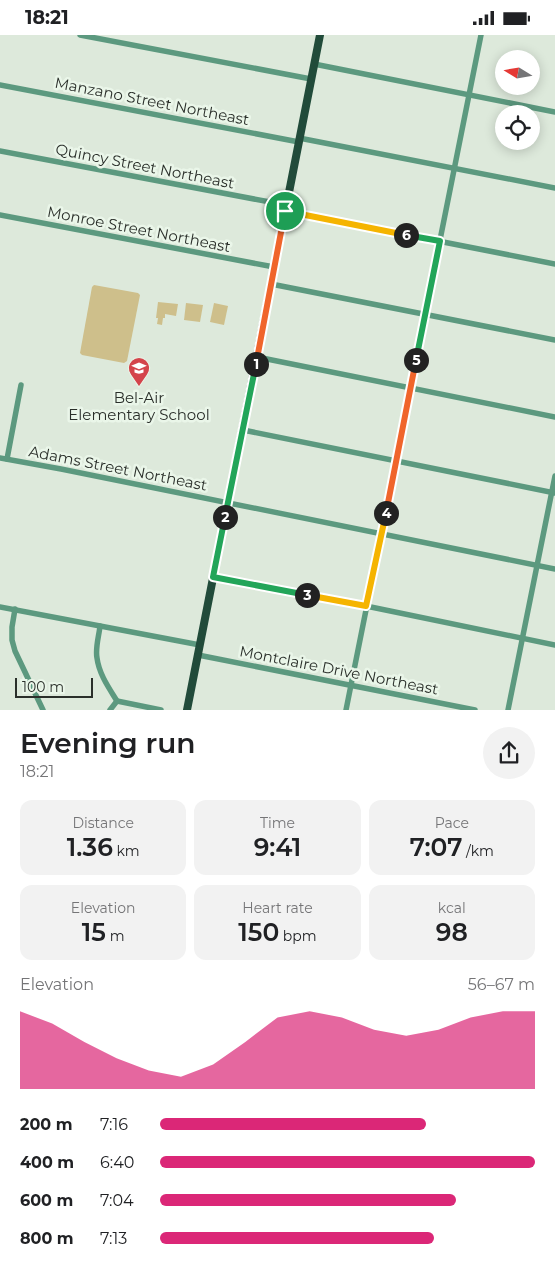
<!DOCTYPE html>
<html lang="en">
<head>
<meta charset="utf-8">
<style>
  body { margin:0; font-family:Montserrat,sans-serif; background:#f2f2f2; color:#202124; height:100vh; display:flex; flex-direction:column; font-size:19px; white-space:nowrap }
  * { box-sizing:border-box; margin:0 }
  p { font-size:16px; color:#757577 }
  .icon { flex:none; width:28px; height:28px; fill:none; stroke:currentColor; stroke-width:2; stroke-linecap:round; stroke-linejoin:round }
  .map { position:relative; height:675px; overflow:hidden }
  .details { display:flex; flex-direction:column; background:#fff; flex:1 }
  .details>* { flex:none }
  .needle { width:32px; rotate:281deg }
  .controls { position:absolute; left:495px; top:15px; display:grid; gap:10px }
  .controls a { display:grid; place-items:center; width:45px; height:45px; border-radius:50%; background:#fff; box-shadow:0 2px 12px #0003; font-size:25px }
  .scale { position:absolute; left:15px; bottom:12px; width:78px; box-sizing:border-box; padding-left:5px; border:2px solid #2a2f2a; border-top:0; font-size:14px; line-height:18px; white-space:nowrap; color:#2a2f2a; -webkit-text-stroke:4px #eaf6e9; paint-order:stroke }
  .pin { position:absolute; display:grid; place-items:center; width:42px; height:42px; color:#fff; margin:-21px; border:2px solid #fff; border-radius:50%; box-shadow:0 1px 5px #0007 }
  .km { position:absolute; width:25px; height:25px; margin:-12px; border-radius:50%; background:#222; color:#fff; font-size:14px; line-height:25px; text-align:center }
  .round { display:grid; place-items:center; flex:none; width:52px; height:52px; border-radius:26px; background:#f2f2f2 }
  .summary { display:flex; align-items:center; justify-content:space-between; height:85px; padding:0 20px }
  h1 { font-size:28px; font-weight:600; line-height:38px }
  .stats { display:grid; grid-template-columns:repeat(3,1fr); gap:8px; height:85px; padding:5px 20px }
  .stats div { display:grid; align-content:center; border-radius:12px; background:#f2f2f2; text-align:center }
  .stats b { font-size:25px; font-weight:600 }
  .stats small { font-size:14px; font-weight:400 }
  .stats p { font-size:14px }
  .chart { height:140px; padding:10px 20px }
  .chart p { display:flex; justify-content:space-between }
  .chart svg { width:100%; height:90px; margin-top:5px; fill:#db2777; opacity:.7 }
  ul { padding:0 20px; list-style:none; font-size:16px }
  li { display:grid; grid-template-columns:80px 60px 1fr; align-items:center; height:38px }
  li i { height:12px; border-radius:6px; background:#db2777 }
  .status { display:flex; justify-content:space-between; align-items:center; height:35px; padding:0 25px; background:#fff; direction:ltr }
  .status svg { height:14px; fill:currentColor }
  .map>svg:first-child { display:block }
</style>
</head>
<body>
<div class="status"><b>18:21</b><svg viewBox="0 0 49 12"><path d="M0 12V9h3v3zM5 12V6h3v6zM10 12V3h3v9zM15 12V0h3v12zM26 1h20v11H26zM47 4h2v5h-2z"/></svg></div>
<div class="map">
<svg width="555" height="675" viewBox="0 0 555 675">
  <rect width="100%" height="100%" fill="#dde9db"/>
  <g fill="#cebf8b">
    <polygon points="94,250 138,258 140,260 127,326 124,328 82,320 80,318 92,252"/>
    <polygon points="158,267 178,269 176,281 165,279 165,283 163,283 162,290 157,289 158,283 156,283"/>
    <polygon points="186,268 203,270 200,287 184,285"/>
    <polygon points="214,268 228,271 224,290 210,287"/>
  </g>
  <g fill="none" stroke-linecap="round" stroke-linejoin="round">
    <g stroke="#5c997f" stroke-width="5.5">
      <polyline points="80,0 311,44"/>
      <polyline points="314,29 555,77"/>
      <polyline points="0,50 299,107"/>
      <polyline points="299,103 555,153"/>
      <polyline points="0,116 286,170"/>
      <polyline points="285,176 555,229"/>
      <polyline points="0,180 274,232"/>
      <polyline points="271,249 555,305"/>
      <polyline points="257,322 555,382"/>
      <polyline points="243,395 555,458"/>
      <polyline points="0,423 61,434 555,534"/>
      <polyline points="7,424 21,350"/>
      <polyline points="213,541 366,571 555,610"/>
      <polyline points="0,572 200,610"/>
      <polyline points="15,574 12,592 12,605 15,616 43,675"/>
      <path d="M100 591C99 601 95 613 97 623 99 639 109 653 117 666L161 675"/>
      <polyline points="198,620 475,675"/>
      <polyline points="110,675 117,666"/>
      <polyline points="346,675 481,0"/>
      <polyline points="508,675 555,441"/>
    </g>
    <polyline stroke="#214b3a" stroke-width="8" points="187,675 320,0"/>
  </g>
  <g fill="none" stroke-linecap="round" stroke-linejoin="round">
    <g stroke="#fff" stroke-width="10">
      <polyline id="split-1" points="256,329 285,176"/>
    </g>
    <g stroke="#fff" stroke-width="10">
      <polyline id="split-2" points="225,482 256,329"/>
    </g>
    <g stroke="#fff" stroke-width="10">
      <polyline id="split-3" points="225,482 213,542 307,560"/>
    </g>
    <g stroke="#fff" stroke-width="10">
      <polyline id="split-4" points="307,560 366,571 386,478"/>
    </g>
    <g stroke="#fff" stroke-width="10">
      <polyline id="split-5" points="386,478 416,325"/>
    </g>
    <g stroke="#fff" stroke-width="10">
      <polyline id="split-6" points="406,200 440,206 416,325"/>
    </g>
    <g stroke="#fff" stroke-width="10">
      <polyline id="split-7" points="285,176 406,200"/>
    </g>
    <use href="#split-1" stroke="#f0652b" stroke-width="6"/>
    <use href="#split-2" stroke="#22a559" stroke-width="6"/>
    <use href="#split-3" stroke="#22a559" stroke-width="6"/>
    <use href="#split-4" stroke="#f5b400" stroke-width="6"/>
    <use href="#split-5" stroke="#f0652b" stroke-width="6"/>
    <use href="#split-6" stroke="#22a559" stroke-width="6"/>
    <use href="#split-7" stroke="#f5b400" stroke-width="6"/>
  </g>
  <defs>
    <g id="school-pin" transform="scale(1.125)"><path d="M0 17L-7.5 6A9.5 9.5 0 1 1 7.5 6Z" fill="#d4444b" stroke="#eaf6e9"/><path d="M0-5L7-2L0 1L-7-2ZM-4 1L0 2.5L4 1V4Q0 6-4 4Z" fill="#fff"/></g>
  </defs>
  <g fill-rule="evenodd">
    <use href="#school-pin" x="139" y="333"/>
  </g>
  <g text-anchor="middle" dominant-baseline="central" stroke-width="5" stroke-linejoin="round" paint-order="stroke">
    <g font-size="15" fill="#2a2f2a" stroke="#eaf6e9">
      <text transform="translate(152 66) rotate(11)">Manzano Street Northeast</text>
      <text transform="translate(145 131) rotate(11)">Quincy Street Northeast</text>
      <text transform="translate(139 194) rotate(11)">Monroe Street Northeast</text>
      <text transform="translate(118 433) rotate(11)">Adams Street Northeast</text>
      <text transform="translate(339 635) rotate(11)">Montclaire Drive Northeast</text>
    </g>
    <g font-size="15" fill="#2a2f2a" stroke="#eaf6e9">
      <text x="139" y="362">Bel-Air<tspan x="139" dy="17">Elementary School</tspan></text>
    </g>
  </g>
</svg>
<div class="controls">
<a><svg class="needle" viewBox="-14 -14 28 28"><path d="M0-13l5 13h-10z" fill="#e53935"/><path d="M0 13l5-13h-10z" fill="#757577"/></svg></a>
<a><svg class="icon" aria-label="locate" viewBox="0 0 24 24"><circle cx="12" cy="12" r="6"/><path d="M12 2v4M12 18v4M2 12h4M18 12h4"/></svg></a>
</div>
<div class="scale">100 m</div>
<div class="pin" style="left:285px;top:176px;background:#1e9e55"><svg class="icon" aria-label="arrive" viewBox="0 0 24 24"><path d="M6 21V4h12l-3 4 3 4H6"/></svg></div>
<b class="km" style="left:256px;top:329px">1</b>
<b class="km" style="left:225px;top:482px">2</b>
<b class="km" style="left:307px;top:560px">3</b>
<b class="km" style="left:386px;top:478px">4</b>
<b class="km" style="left:416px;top:325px">5</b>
<b class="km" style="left:406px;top:200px">6</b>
</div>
<section class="details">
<div class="summary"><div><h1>Evening run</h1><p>18:21</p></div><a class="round"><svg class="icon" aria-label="share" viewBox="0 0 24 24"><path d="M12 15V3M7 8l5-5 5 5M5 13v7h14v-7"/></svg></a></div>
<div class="stats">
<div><p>Distance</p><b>1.36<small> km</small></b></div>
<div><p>Time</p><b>9:41</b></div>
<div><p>Pace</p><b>7:07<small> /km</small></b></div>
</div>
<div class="stats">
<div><p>Elevation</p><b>15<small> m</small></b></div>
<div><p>Heart rate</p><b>150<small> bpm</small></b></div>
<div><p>kcal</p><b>98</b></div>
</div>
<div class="chart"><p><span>Elevation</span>56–67 m</p>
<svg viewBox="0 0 160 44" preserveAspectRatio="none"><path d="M0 44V6L10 12L20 21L30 29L40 35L50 38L60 32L70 21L80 9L90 6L100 9L110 15L120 18L130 15L140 9L150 6L160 6V44z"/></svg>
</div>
<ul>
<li><b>200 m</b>7:16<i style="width:71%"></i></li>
<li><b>400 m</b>6:40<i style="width:100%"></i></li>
<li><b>600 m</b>7:04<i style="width:79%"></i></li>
<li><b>800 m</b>7:13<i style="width:73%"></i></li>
</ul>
</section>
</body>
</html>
